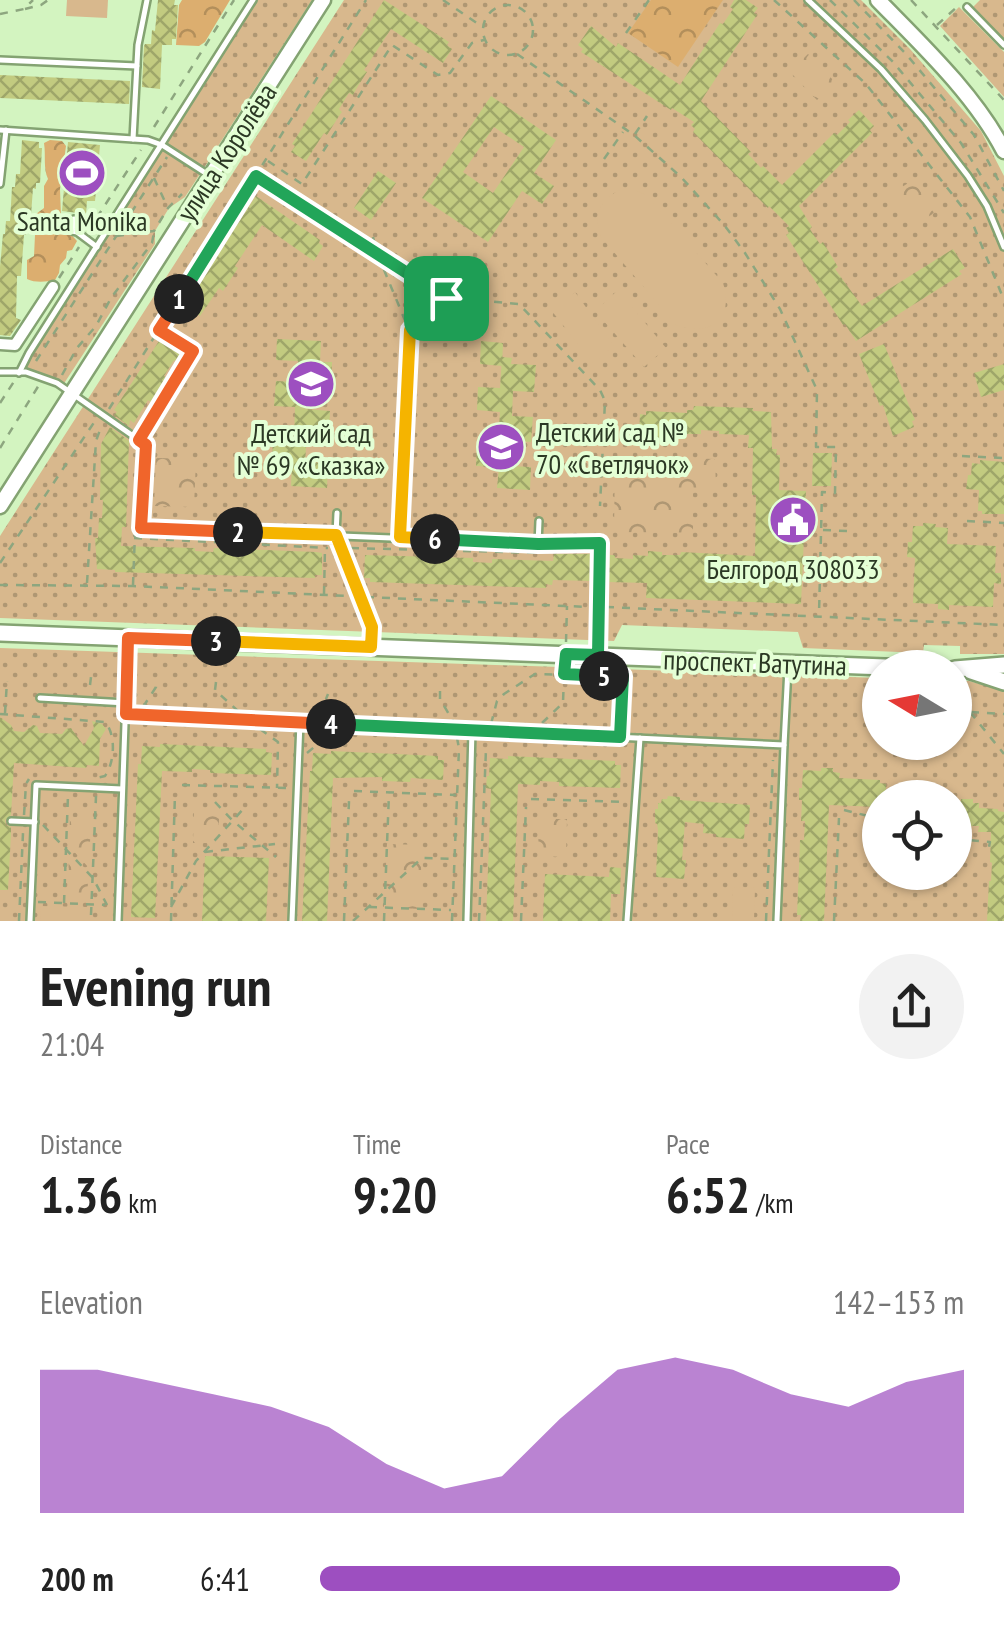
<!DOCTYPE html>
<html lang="en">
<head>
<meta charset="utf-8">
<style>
  body { margin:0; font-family:"PT Sans Narrow",sans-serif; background:#f2f2f2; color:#222; height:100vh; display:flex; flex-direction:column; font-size:38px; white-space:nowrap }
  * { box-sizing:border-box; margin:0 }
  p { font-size:32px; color:#767676 }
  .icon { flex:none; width:55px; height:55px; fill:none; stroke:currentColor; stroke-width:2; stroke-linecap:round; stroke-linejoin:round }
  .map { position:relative; height:921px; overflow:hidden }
  .sheet { display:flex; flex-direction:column; background:#fff; flex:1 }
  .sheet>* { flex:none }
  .needle { width:65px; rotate:280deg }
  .buttons { position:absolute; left:862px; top:650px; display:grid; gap:20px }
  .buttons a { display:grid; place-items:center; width:110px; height:110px; border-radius:50%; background:#fff; box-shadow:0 2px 8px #0004; font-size:50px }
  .pin { position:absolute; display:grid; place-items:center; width:85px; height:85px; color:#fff; margin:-42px; border-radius:20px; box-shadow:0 5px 15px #0006 }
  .km { position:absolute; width:50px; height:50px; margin:-25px; border-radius:50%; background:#222; color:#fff; font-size:28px; line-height:50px; text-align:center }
  .round { display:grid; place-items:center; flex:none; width:105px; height:105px; border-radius:52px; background:#f2f2f2 }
  .headline { display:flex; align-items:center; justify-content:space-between; height:170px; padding:0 40px }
  h1 { font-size:55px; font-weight:700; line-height:75px }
  .figures { display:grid; grid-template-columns:repeat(3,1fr); gap:15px; height:170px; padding:10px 40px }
  .figures div { display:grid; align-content:center }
  .figures b { font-size:50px; font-weight:700 }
  .figures small { font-size:28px; font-weight:400 }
  .figures p { font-size:28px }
  .chart { height:280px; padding:20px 40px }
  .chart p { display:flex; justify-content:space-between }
  .chart svg { width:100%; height:180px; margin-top:10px; fill:#9d4fc0; opacity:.7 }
  ul { padding:0 40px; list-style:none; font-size:32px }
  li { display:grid; grid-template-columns:160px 120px 1fr; align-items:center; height:75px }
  li i { height:25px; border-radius:12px; background:#9d4fc0 }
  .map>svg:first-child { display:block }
</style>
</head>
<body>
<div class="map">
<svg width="1004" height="921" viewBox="0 0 1004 921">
  <defs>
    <pattern id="grass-dots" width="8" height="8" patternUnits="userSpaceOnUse" patternTransform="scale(2.5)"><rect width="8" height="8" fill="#d8b88d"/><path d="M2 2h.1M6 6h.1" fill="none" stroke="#af9773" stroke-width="1.8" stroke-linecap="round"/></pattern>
    <pattern id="forest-crowns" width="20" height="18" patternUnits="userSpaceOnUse" patternTransform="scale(2.5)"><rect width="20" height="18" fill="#dcae6f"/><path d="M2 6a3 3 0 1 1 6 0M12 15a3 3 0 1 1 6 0" fill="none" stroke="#b38f5b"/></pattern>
    <pattern id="park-crowns" width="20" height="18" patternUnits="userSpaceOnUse" patternTransform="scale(2.5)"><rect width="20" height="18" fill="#d8b88d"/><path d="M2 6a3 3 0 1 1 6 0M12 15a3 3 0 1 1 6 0" fill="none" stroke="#af9773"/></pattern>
    <pattern id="building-cross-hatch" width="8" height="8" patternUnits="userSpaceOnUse" patternTransform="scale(2.5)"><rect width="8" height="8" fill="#c2cb80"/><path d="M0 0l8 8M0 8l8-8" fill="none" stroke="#9ea669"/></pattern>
  </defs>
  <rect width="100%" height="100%" fill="#d3f4c0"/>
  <g fill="url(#grass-dots)" fill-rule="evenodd">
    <polygon points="256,0 312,0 204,168 165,143"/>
    <polygon points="344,0 861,0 910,49 981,131 1004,176 1004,654 960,654 960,646 924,645 923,653 803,648 798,632 622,625 614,641 0,618 0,536"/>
    <polygon points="980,0 1004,0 1004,41 972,8"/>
    <polygon points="959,7 1004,52 1004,97 940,26"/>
    <polygon points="161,148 200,174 185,197 169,208 155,231 155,244 63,385 21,371"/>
    <path d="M0 648 880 678V742H955V681H969L1004 691V921H0ZM880 798H955V872H880Z"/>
  </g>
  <g fill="url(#forest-crowns)">
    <polygon points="182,0 230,0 205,42 199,46 176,45 179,5"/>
    <polygon points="651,0 723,0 678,67 628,33"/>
    <path d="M50 140 62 141 66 146 60 189 61 216 58 226 68 231 77 241 72 250 67 251 66 258 60 265 59 273 55 280C46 282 35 283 27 279V260L34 256 36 214 44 208V186L48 179C43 168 46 156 44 143Z"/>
  </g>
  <g fill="url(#park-crowns)">
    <polygon points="808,54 835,82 817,100 790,72"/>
    <polygon points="913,180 934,213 913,227 891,194"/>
    <polygon points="615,456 715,459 716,488 693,489 693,533 614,532"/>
    <polygon points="156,458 196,459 194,507 154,506"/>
    <polygon points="194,809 219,809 219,843 193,843"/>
    <polygon points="70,817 91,818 89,868 69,846"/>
    <polygon points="539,819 567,819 566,857 538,856"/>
    <polygon points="387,844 422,845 420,909 384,907"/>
    <polygon points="69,857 88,879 87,900 67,900"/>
  </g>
  <g fill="#d8b88d">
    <polygon points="67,0 108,0 107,18 66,16"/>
    <path d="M621 189H634L647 196 723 283C735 319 709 338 676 325L601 237C593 213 599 201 621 189Z"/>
    <polygon points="618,290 666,348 644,367 595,311"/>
    <polygon points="575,292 614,346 593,363 551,310"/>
    <polygon points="733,887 755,888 754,921 732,921"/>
    <polygon points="41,906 87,907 87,921 40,921"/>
  </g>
  <g fill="url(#building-cross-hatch)" fill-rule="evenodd">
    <polygon points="158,0 175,0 174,5 178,5 176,39 172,39 172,45 162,45 160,89 142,87 144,46 145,44 151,44 152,30 155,31"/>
    <polygon points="384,0 449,42 447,45 452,49 443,63 391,29 364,70 367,72 358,86 353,95 349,93 339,109 342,112 339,116 327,135 324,133 306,161 291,152 295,146 292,144"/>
    <polygon points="734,0 746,0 758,8 754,13 757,15 701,101 751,152 748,154 761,168 763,166 782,185 834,133 837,135 850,122 848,120 859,110 874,126 870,130 872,133 799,206 812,227 810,229 815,237 820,244 823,242 838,267 835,269 862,306 953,249 965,268 959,271 962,274 856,341 845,324 843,325 786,235 789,233 786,228 789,226 769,206 768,208 693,132 695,129 691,125 694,122 672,108 671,110 581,52 583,49 578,45 591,26 616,47 618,43 680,85 720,23 723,24 733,9 730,7"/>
    <polygon points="0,75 130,81 129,104 0,98"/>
    <path d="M491 96 556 140 534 173 554 186 542 204 522 191 488 242 422 198ZM494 127 524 147 493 193 463 172Z"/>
    <polygon points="22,140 39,142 39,148 42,148 40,183 36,183 36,189 33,188 30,229 27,229 26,235 24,235 21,276 17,276 16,318 21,320 10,336 0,335 0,267 3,234 5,234 6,221 10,221 12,187 15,187 16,174 20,174"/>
    <polygon points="68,142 100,145 95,201 87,201 86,214 62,211"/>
    <polygon points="378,171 396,183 371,220 354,208"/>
    <polygon points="256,196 320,240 319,243 323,246 314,261 262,225 235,266 238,268 223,291 219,288 200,316 186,306 190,301 187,299"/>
    <polygon points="165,338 184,350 176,362 174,360 164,376 167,378 151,402 148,400 134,423 130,420 129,426 114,415 117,412 114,410 159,341 162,343"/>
    <polygon points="277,339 321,341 320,362 332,362 331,386 308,385 306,409 330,411 329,436 307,435 305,462 328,463 327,488 291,486 292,463 272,462 273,437 294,438 295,407 274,406 276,381 297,382 298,361 276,360"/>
    <polygon points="481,341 503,343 502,366 480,364"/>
    <polygon points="884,344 915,420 912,421 914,427 893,436 883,405 880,406 859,354"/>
    <polygon points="502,357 512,358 511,364 536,365 534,392 513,391 512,416 533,417 531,442 511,441 509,466 531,467 530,490 497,488 499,467 476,466 477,442 498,443 500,412 477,410 478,387 500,388"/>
    <polygon points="1004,364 1004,390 981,397 974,373"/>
    <polygon points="694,406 753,408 753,411 771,412 772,449 777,449 776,455 780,455 779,490 806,491 801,604 646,598 647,583 606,582 606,555 615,555 615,558 633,559 633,555 648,556 648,551 662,552 662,555 680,555 681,552 755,556 756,495 752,495 753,448 748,448 749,435 719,434 719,431 701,430 701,434 686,434 686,439 639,437 640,414 646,415 646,411 687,413 687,410 693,410"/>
    <polygon points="110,427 129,441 126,527 122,527 121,546 195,548 195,551 213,552 214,548 316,552 322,553 322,575 315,575 315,578 115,572 115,570 97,569 95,538 98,538 99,518 102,518 103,500 100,500 101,444"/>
    <polygon points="813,453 832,453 831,486 812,486"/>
    <polygon points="980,460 1004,462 1004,514 982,514 982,511 978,511 979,490 966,489 968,475 971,475 972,463 980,464"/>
    <polygon points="923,523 936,524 935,527 948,528 947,544 996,546 995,573 1001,573 1001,584 994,583 993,607 949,605 949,610 938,609 938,604 913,603 915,558 907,557 908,542 912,542 913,526 923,526"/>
    <polygon points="554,554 594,554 593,581 553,580 552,585 546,584 546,588 370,582 370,578 364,578 365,555 473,558 473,562 492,563 492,559 553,561"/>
    <polygon points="595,679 607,679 606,684 619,685 619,695 591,695 592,685 594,685"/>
    <polygon points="0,717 11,725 14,731 24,732 33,725 37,726 40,733 62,734 66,729 71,728 84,746 94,728 92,721 102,724 106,729 100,739 99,766 87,765 86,768 14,763 11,815 5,820 6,825 11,827 11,834 8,890 0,890"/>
    <polygon points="160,744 266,749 266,752 272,753 271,775 210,773 210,770 192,769 192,772 162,771 155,918 131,917 138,764 141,764 142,746 160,747"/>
    <polygon points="331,751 438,756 438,760 444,760 443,780 411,778 410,782 382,781 382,777 333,778 327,921 302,921 310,771 312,771 313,753 331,754"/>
    <polygon points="508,756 615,761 615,765 621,765 620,788 559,786 559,782 540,781 540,785 518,784 513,921 486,921 491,789 486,788 487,776 489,776 490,758 508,759"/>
    <polygon points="821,768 833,768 833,772 840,773 839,778 880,780 880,783 886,784 886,798 880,798 880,807 829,805 824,921 800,921 801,915 797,915 799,868 800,840 804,840 805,821 801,821 802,800 799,800 799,788 802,788 803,770 821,771"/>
    <polygon points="668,796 680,797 680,800 750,805 749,824 745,824 744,839 716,837 716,834 703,833 704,824 685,822 682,860 686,860 684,879 656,877 658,830 657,824 655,823 655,809 658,809 658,803 661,803 662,799 667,799"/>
    <polygon points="961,799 973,799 973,803 979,803 979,808 998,809 998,811 1004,812 1004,921 987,921 989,881 991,881 992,863 990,862 991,832 978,832 979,826 965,826 965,823 955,822 955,801 961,801"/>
    <polygon points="205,856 269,858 266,921 202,921"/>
    <polygon points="610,867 621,868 620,894 611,894 610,921 543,921 545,874 609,877"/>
  </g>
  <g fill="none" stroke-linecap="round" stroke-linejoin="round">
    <g stroke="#84a372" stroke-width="10">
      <g id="lane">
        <polyline points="808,0 881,69 925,120 968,176 987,206 1004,247"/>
        <polyline points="967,7 1004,45"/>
        <polyline points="0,60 137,66"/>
        <polyline points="0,130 148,140 162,145 207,174"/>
        <polyline points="133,139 138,45 147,0"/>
        <polyline points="0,184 6,130"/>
        <polyline points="74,219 72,231 77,232 97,247"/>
        <polyline points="0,372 26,372 57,383 146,445 141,528 538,544 600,543 598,655"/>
        <polyline points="19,373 29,353 253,0"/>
        <polyline points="337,513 336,535 339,548 371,627 371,643"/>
        <polyline points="538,544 539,521"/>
        <polyline points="40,698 126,703"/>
        <polyline points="126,714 784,745 777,921"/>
        <polyline points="784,745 788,668"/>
        <polyline points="11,821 35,822"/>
        <polyline points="30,921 36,785 122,789"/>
        <polyline points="118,921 128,639"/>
        <polyline points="292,921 300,722"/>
        <polyline points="467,921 472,730"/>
        <polyline points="627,921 640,738"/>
      </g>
    </g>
    <g stroke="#84a372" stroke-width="15">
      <polyline id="street" points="0,344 15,345 53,287"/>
    </g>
    <g stroke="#84a372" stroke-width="19">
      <g id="secondary">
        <path d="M878 0C922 45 975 95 1004 151"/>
        <polyline points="0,506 323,0"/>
      </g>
    </g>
    <g stroke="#84a372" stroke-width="20">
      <g id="primary">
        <polyline points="0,633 911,668"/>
        <polyline points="955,669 1004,665"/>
        <polyline points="971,671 1004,682"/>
      </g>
    </g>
    <g stroke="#8da67f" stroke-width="2.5" stroke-dasharray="8 8" stroke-linecap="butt">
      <polyline points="443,0 481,26"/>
      <polyline points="774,0 866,84 970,217 1004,300"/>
      <polyline points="830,0 893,62 961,143 1004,213"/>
      <polyline points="854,0 906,54 974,135 1004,191"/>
      <polyline points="911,0 1004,100"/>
      <circle cx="508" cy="30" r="25"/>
      <polyline points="25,9 41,5 48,0"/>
      <polyline points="0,14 24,9 33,0"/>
      <polyline points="937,25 957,7"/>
      <polyline points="626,33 649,0"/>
      <polyline points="517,54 634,135 681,177 725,226 745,253 780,309 817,390 816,447 836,447 835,493 822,492 819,615"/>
      <polyline points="154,127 234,0"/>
      <polyline points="635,134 647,116"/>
      <polyline points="604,159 623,132"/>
      <polyline points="268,161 302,184 392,45 438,75 450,73 472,43 484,40"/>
      <polyline points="257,177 377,253 409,330 400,531"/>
      <polyline points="154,178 167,206"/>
      <polyline points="88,231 141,150"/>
      <polyline points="116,236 154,231 168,208 182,194"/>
      <polyline points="373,237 377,253 445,297"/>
      <polyline points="59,278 79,247"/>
      <polyline points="411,329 445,297 519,304 600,390 605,401 600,506"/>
      <polyline points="36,361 167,157"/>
      <polyline points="62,375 77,348 96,326 111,298 152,243 154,232"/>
      <polyline points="0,403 15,380"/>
      <polyline points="109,409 366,0"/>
      <polyline points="145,431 193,351 160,331"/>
      <polyline points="0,448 39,385"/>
      <polyline points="962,456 1004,458"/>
      <polyline points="967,521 1004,523"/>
      <polyline points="823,530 848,531"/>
      <polyline points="134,538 328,548"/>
      <polyline points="351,548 542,553"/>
      <polyline points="0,563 95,421"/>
      <polyline points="87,583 96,441 101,427"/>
      <polyline points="0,585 133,586 348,596"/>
      <polyline points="133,585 135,533"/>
      <polyline points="324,594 325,548"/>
      <polyline points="366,597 588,607"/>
      <polyline points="606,607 1004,625"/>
      <polyline points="566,642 567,606"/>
      <polyline points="216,682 215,690 238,711"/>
      <polyline points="90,685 91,677"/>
      <polyline points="440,691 440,699 453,721"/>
      <polyline points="143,707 156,687 156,680"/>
      <polyline points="970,712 1004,754"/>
      <polyline points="971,712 1004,714"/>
      <polyline points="5,713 7,681"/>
      <path d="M0 714 105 722C116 734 115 762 105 776L96 778"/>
      <polyline points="320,714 328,694"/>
      <polyline points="542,723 563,703 564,675"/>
      <polyline points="491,724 497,701 504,694 535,674 623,676 621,729"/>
      <polyline points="260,729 278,742 277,788"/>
      <polyline points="307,753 319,743"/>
      <polyline points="182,785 290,788"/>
      <polyline points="354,791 456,795"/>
      <polyline points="531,799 624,802"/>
      <polyline points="215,802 232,820 276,857"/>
      <polyline points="844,810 880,819"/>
      <polyline points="24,815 26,784 29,779"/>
      <polyline points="43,825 93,878 107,905"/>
      <polyline points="955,839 990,842 989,847"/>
      <polyline points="205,852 275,844"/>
      <polyline points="38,902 105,905"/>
      <polyline points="64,903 68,795"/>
      <polyline points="171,907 196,861 246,806"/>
      <polyline points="369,907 451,910"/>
      <polyline points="91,915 96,796"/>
      <polyline points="19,921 23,833"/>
      <polyline points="171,921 175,794"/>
      <polyline points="344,921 349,801"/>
      <polyline points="353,921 422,858 453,859"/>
      <polyline points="384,921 389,793"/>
      <polyline points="452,921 459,748 457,738"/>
      <polyline points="479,921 486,749"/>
      <polyline points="521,921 526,807"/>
      <polyline points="766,921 773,760"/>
      <polyline points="834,921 839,818"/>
    </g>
    <use href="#lane" stroke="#fff" stroke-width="5"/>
    <use href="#street" stroke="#fff" stroke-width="10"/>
    <use href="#secondary" stroke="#fff" stroke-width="14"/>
    <use href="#primary" stroke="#fff" stroke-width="15"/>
  </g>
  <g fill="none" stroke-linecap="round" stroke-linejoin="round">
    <g stroke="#fff" stroke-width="20">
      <polyline id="split-1" points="179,299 256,176 446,298"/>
    </g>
    <g stroke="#fff" stroke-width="20">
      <polyline id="split-2" points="179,299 159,330 193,351 139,440 146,445 141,528 238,532"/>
    </g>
    <g stroke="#fff" stroke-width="20">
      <polyline id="split-3" points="216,641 371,647 372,627 336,535 238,532"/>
    </g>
    <g stroke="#fff" stroke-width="20">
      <polyline id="split-4" points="216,641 128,638 126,714 331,724"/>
    </g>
    <g stroke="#fff" stroke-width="20">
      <polyline id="split-5" points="331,724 620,737 623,676 604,676"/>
    </g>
    <g stroke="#fff" stroke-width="20">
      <polyline id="split-6" points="435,539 538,544 600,543 598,655 566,654 564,674 604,676"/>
    </g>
    <g stroke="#fff" stroke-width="20">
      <polyline id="split-7" points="435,539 400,537 410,330 446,298"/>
    </g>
    <use href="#split-1" stroke="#22a559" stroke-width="12"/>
    <use href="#split-2" stroke="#f0652b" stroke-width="12"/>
    <use href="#split-3" stroke="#f5b400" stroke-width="12"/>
    <use href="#split-4" stroke="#f0652b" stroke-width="12"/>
    <use href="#split-5" stroke="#22a559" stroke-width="12"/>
    <use href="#split-6" stroke="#22a559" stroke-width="12"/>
    <use href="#split-7" stroke="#f5b400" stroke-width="12"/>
  </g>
  <defs>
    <g id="stadium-disc" transform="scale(2.5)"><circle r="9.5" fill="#9d4fc0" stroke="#e4ffd5"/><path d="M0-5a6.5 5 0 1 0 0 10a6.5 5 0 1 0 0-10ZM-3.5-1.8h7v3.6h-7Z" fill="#fff"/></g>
    <g id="school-disc" transform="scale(2.5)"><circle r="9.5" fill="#9d4fc0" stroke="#e4ffd5"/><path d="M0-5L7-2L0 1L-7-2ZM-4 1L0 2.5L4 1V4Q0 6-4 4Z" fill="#fff"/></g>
    <g id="civic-disc" transform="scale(2.5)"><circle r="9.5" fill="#9d4fc0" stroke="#e4ffd5"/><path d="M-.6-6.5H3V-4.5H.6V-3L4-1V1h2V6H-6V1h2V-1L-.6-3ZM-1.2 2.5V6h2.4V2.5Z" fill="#fff"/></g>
  </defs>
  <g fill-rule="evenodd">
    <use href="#stadium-disc" x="82" y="173"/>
    <use href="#school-disc" x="311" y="384"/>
    <use href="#school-disc" x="501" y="447"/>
    <use href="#civic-disc" x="793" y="520"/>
  </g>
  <g text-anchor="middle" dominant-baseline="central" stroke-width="8" stroke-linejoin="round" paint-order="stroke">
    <g font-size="28" fill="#2b3824" stroke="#e4ffd5">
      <text transform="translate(226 152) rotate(-57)">улица Королёва</text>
      <text transform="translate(755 662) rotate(2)">проспект Ватутина</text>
    </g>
    <g font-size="28" fill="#2b3824" stroke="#e4ffd5">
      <text x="82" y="220">Santa Monika</text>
      <text x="536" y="431" text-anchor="start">Детский сад №<tspan x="536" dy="32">70 «Светлячок»</tspan></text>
      <text x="311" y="432">Детский сад<tspan x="311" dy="32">№ 69 «Сказка»</tspan></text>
      <text x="793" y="568">Белгород 308033</text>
    </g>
  </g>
</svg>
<div class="buttons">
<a><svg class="needle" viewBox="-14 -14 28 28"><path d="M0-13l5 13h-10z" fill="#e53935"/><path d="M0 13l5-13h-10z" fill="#767676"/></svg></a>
<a><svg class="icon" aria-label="locate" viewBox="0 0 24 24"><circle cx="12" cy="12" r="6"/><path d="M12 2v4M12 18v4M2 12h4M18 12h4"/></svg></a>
</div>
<div class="pin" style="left:446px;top:298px;background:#1e9e55"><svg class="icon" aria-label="arrive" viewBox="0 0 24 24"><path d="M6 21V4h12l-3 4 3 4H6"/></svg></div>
<b class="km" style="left:179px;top:299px">1</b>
<b class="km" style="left:238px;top:532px">2</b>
<b class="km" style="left:216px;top:641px">3</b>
<b class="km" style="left:331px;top:724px">4</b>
<b class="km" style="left:604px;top:676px">5</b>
<b class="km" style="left:435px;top:539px">6</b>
</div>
<section class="sheet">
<div class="headline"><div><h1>Evening run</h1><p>21:04</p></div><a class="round"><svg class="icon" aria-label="share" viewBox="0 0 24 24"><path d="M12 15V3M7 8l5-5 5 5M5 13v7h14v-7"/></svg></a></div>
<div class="figures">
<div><p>Distance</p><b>1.36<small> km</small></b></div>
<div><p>Time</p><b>9:20</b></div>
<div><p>Pace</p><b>6:52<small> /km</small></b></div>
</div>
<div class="chart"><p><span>Elevation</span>142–153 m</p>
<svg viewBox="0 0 160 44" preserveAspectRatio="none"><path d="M0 44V9L10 9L20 12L30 15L40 18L50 23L60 32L70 38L80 35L90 21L100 9L110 6L120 9L130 15L140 18L150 12L160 9V44z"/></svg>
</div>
<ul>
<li><b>200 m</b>6:41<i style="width:90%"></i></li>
</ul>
</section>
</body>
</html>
